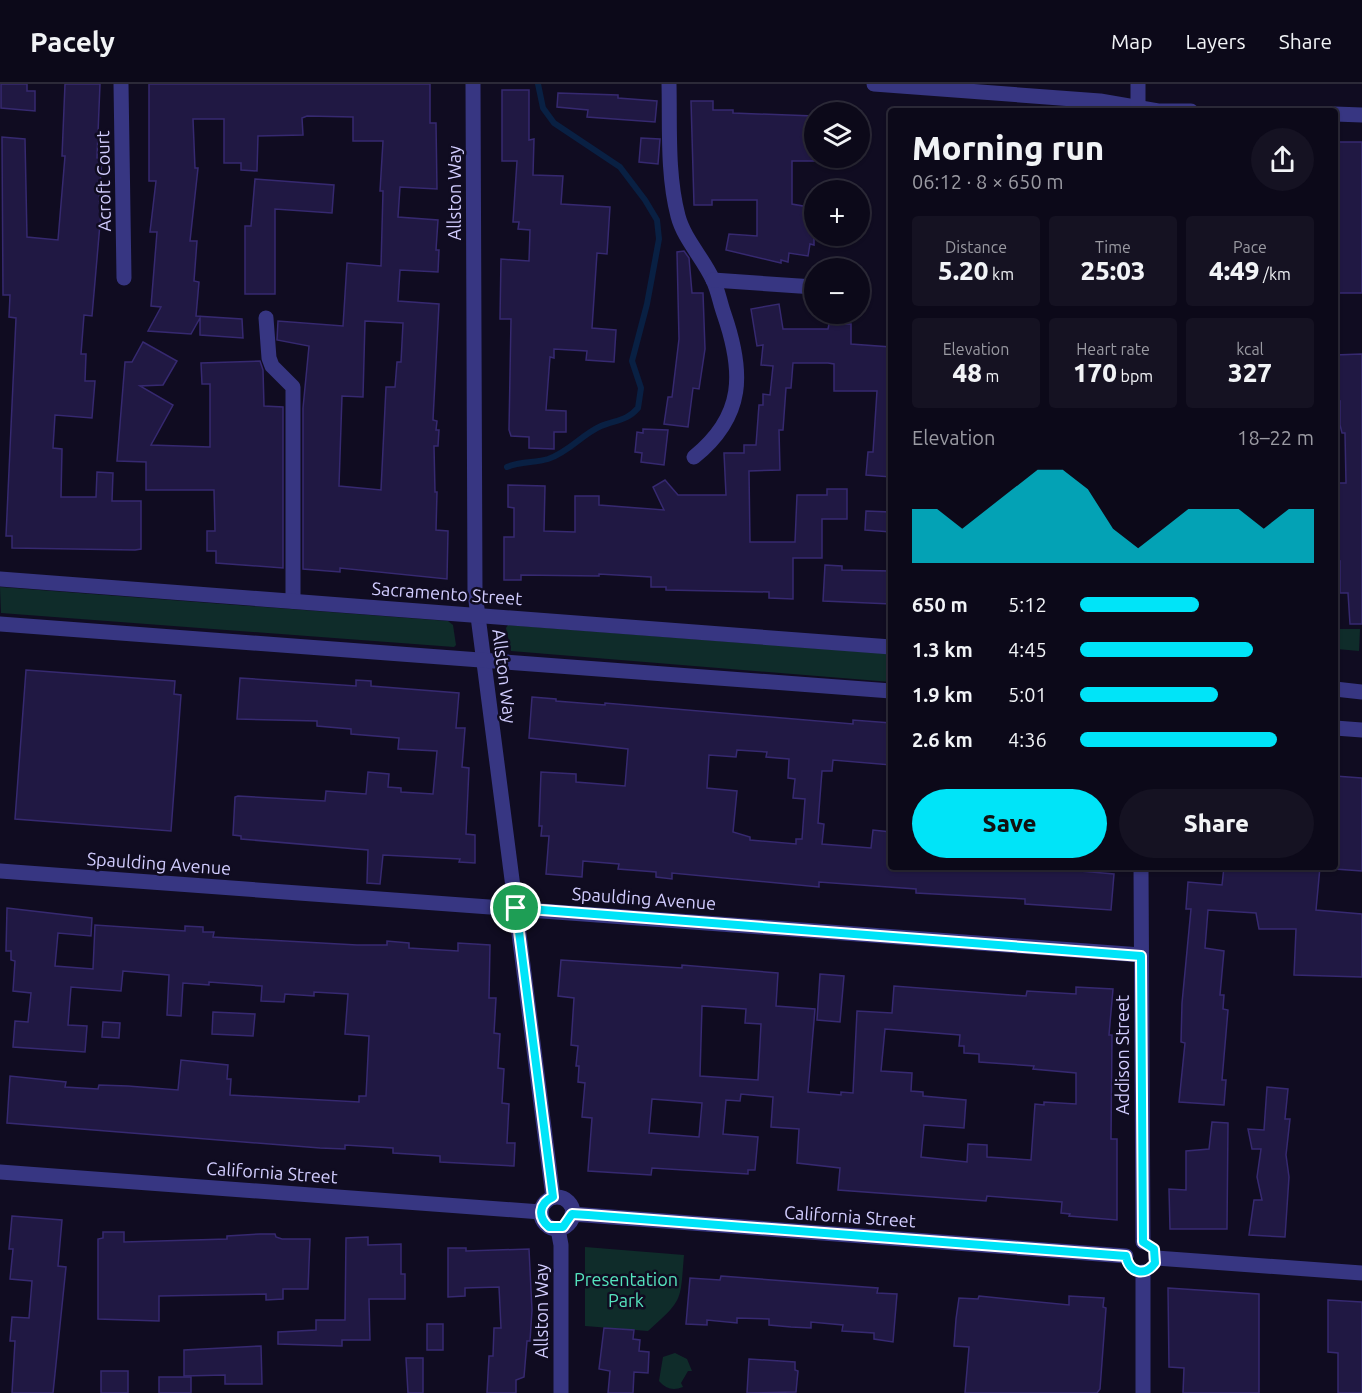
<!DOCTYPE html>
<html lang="en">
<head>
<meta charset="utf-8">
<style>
  body { margin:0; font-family:Ubuntu,sans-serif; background:#151222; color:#f1f3f6; height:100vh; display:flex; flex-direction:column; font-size:22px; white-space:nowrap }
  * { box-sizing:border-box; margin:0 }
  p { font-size:20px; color:#9a9aa2 }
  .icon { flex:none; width:33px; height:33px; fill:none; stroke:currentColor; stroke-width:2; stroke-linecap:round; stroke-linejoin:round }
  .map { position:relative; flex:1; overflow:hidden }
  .sheet { position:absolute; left:888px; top:24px; width:450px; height:762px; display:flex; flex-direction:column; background:#0c0919; border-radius:6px; box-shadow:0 2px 4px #0004,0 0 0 2px #2c2a38 }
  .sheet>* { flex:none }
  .fabs { position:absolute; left:804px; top:18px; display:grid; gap:12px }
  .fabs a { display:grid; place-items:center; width:66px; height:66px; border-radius:50%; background:#0c0919; box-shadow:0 2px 4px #0004,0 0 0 2px #2c2a38; font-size:30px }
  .pin { position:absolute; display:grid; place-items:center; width:51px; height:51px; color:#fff; margin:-26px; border:3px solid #fff; border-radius:50%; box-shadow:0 2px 6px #0007 }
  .round { display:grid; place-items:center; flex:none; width:63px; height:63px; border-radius:32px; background:#151222 }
  .head { display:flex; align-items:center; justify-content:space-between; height:102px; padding:0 24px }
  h1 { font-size:33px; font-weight:800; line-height:45px }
  .figures { display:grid; grid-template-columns:repeat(3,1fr); gap:9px; height:102px; padding:6px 24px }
  .figures div { display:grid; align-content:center; border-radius:6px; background:#151222; text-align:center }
  .figures b { font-size:26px; font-weight:800 }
  .figures small { font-size:16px; font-weight:400 }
  .figures p { font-size:16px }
  .chart { height:168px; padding:12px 24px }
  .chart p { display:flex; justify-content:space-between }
  .chart svg { width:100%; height:108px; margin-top:6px; fill:#00e4f8; opacity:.7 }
  .primary-button { display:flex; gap:12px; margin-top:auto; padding:12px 24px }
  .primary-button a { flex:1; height:69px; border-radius:36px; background:#00e4f8; color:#111; font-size:24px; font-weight:800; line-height:69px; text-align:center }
  .primary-button a+a { background:#151222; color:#f1f3f6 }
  ul { padding:0 24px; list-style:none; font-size:20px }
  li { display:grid; grid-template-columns:96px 72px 1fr; align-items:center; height:45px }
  li i { height:15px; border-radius:8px; background:#00e4f8 }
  header { display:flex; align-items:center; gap:36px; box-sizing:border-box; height:84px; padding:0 30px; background:#0c0919; border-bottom:2px solid #2c2a38 }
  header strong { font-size:28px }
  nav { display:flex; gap:33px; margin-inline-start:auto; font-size:21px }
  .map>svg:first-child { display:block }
</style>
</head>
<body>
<header>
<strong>Pacely</strong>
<nav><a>Map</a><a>Layers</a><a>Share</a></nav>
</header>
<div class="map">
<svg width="1362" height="1309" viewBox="0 0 1362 1309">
  <rect width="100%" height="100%" fill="#100c21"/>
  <g fill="#0f2c2a">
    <polygon points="0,503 448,537 453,541 456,561 454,563 1,529"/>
    <polygon points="508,541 891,570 891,598 511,567 506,544"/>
    <polygon points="1338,545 1360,545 1359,567 1337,565"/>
    <path d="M585 1163 684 1171C680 1217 684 1215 648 1247L585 1242Z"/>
    <path d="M675 1269 687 1275 692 1287H688L681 1299 683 1303C673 1307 666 1305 659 1297L663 1273Z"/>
  </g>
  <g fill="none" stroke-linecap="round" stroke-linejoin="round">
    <path stroke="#092043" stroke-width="6" d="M507 383C520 377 535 379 548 375 569 368 581 351 601 342 615 336 627 337 638 324L641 304 632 277 647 220 659 155 657 136 645 116 620 83 554 39 543 24 538 0"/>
  </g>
  <g fill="#201843" stroke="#362970" stroke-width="1.5" fill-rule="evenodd">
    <polygon points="1,0 27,0 27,7 35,7 35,27 1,24"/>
    <polygon points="65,0 100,0 97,74 102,75 99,117 102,117 92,232 84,231 81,270 86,270 85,297 95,297 92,334 55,331 53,364 62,365 61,413 96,413 97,388 113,389 112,417 141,417 141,465 135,466 12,464 12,452 6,452 16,234 9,233 10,211 3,211 2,53 25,55 27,153 58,156 65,72 62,72"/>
    <path d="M149 0H430V39H436L437 105 400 103 398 133 438 136 436 166H439L438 188 400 186 398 217 439 220 433 336 437 337 436 346H439L438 362H434L435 408H437L436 446 448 447 447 495 340 484V488L303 485V324L309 262 277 256 278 237 343 242 347 179 381 182 383 107H380L383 57H353V33L307 32 302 34 303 51 258 52 257 87 241 86V79H224V35H193L195 84H198L190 157H197L194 197 199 198 196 232 242 235 243 254 200 251V234L191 250 148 247 161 223 151 222 157 148H150L156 97H149ZM365 237 403 239 401 278H397L395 303H386L381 406 339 402 342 312 363 313Z"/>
    <polygon points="502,6 529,6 529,56 534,55 533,91 563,92 561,120 610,123 607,170 597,169 592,244 616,246 614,278 586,276 587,267 554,265 554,274 550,273 546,326 566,327 566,348 554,348 554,365 529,364 529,353 511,352 509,346 511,235 500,235 501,175 529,177 530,146 518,145 519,138 513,138 517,77 502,77"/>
    <polygon points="558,9 618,11 618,14 657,17 655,38 587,33 588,26 557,23"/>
    <polygon points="691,17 713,17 713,26 733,26 733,29 814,32 814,77 792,77 792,120 814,124 814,161 810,160 808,172 789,169 788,178 781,176 781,179 726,166 729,150 757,152 757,116 712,116 712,121 694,121"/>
    <polygon points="641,54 660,55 658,80 639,78"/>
    <rect x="1335" y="58" width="27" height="151"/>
    <polygon points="255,95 334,101 332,129 275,125 275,210 245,210 245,142 251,142"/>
    <polygon points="684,167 689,174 692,209 703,209 705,265 699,305 693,304 688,343 664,340 668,313 672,313 679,255 677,168"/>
    <polygon points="779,220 783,245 828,245 829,240 851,240 851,260 891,263 891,393 866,391 868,368 873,368 877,307 834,307 834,280 828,279 793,279 791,304 786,304 783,346 779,346 780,386 749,387 750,458 795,458 797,411 827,411 827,405 847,405 847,435 822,435 822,474 793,474 793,515 769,514 769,508 666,506 666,503 651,503 651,493 599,490 599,492 521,491 521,496 504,496 504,453 514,453 514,424 508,423 508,401 545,402 544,447 575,448 575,412 599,412 599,421 664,426 653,403 665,396 678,411 726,411 724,369 744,369 744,361 756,361 759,321 763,321 763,310 770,311 773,282 761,281 763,261 757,262 751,225"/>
    <polygon points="143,258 177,277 163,301 140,302 173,321 151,361 210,363 210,300 202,300 201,279 260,277 263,286 264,322 283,323 283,484 216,479 216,467 207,467 207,447 215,447 214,406 146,406 146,378 117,377 125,278 132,278"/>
    <polygon points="1362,270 1362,540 1350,540 1348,509 1340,509 1340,477 1335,477 1335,399 1346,399 1345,349 1342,349 1340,341 1340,317 1335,317 1335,271"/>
    <polygon points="643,345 668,346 664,381 641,378 642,369 635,368 637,348 643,349"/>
    <polygon points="866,427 891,428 891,448 865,446"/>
    <polygon points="825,481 842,482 842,486 891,487 891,520 823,517"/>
    <polygon points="26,586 175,597 174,610 181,611 171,747 15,735"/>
    <polygon points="240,594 356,602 356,596 371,597 371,602 459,609 456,644 465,644 462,683 469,684 466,750 475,751 475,779 459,778 460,775 383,771 380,800 367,799 368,766 241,755 241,752 233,751 235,713 238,712 325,717 326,707 366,710 368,688 389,690 388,703 401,704 401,708 433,710 437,667 398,665 399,654 351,650 351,645 317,642 317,637 237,635"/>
    <path d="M532 613 556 615V617L605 621V619L853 640V636L891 639V681L833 676 832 687H822L818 739 824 740 822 760 871 764 873 746 891 748V783H1034L1114 790 1111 826 1025 820V815L916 809V805L819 798V803L672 789V795L656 793V788L618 785 619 780 583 777 582 793 546 790 549 752H541L542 742H539L541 688 576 690V698L625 702 628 665 529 654ZM737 666 767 668 766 673 789 675 788 694 795 695 793 714 805 715 802 755H796V760L750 756V753L733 748 737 707 707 704 709 671 736 673Z"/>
    <polygon points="1335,692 1362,694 1362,787 1335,785"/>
    <polygon points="1224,783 1320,783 1316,826 1362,830 1362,893 1294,891 1296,845 1259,845 1256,829 1208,826 1205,864 1224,867 1220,911 1224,911 1223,925 1228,926 1222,996 1226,996 1224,1021 1179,1018 1185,959 1181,958 1182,919 1191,825 1186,825 1188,798 1222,801"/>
    <polygon points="7,824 92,834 91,852 58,849 55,882 93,885 95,841 185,847 185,842 203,843 203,848 214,848 213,853 357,861 387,861 387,857 409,859 409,864 458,867 458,859 490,861 489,914 496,914 494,949 500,950 498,984 504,985 502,1019 509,1020 507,1059 515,1059 514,1082 440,1078 440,1072 393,1069 393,1064 345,1061 345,1065 320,1064 7,1039 10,992 66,998 65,1003 98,1005 99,1001 128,1002 178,1006 181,976 228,981 227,995 231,995 230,1011 359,1018 359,1012 366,1012 369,952 345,950 348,910 314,908 314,912 285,910 284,918 261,917 262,902 209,898 209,901 183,899 181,932 167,931 169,891 123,887 121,907 71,903 68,941 87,942 85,968 13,963 15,937 28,938 31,909 13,907 15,877 11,876 11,867 6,867"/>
    <path d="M561 876 682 884V881L778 889 776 922 815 925 808 1008 841 1011V1008L853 1009 857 927 892 929 894 902 1026 912 1027 907 1076 910V903L1113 905 1109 951H1112L1111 1055H1117V1136L1069 1132 1070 1130 1061 1129 1062 1118 987 1112 986 1117 838 1106 840 1084 797 1079 799 1045 771 1043 773 1013 741 1010 740 1017 726 1016 723 1050 758 1053 755 1086H748V1090L652 1084 651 1091 588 1087 592 1034 582 1033 585 999 578 998 579 982H576L578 962 571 961 574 914 558 912ZM702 922 746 925 745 939 761 940 758 996 700 992ZM885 945 960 951 959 962H964V969L979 970V978L1034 982 1033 985 1076 989V1020L1044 1018V1021L1035 1020 1031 1076 987 1073V1061L968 1060 967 1078 921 1073 924 1041 964 1044 966 1016 923 1012V1008L911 1007 912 989 881 987ZM652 1015 702 1019 699 1053 649 1049Z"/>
    <polygon points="820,890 844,892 840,938 817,936"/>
    <polygon points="213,928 255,930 253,952 212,950"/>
    <polygon points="103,938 120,939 119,954 102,953"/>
    <polygon points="1267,1003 1288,1005 1285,1035 1290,1035 1286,1071 1289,1093 1285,1153 1249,1151 1254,1116 1262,1116 1257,1093 1261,1065 1252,1065 1248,1045 1264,1046"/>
    <polygon points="1212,1038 1228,1039 1227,1145 1170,1145 1169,1105 1186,1106 1186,1067 1209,1065"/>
    <polygon points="12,1132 62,1136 58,1182 66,1183 53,1309 12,1309 15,1257 10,1257 12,1233 29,1234 32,1197 10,1195 13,1165 9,1165"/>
    <polygon points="103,1148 124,1148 124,1158 227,1155 227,1152 260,1150 275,1150 276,1153 282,1155 310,1155 308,1205 283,1205 283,1215 266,1216 266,1210 159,1212 159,1237 98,1235 98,1155 103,1154"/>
    <polygon points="368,1153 368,1161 401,1160 401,1190 405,1190 405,1215 369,1215 370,1256 342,1256 342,1262 278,1260 278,1248 316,1246 316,1236 345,1236 346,1154"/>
    <polygon points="448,1164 466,1164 466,1167 529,1165 532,1226 530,1257 527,1257 524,1293 516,1296 516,1309 487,1309 489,1272 493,1272 494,1244 501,1244 499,1203 465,1204 465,1212 448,1213"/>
    <polygon points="721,1192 878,1204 877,1209 897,1210 893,1258 874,1255 874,1249 842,1247 843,1241 811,1238 811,1244 791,1243 769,1241 769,1235 737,1234 737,1239 707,1236 707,1241 686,1240 690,1194 720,1196"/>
    <polygon points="1168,1204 1259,1210 1259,1309 1183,1309 1184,1284 1169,1283"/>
    <polygon points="979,1212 1069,1221 1069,1212 1104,1214 1103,1223 1106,1224 1100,1305 1097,1309 965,1309 969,1263 954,1262 956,1235 959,1214 978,1215"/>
    <polygon points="1328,1216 1362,1218 1362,1309 1338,1309 1338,1269 1328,1268"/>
    <rect x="427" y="1240" width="16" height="26"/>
    <polygon points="604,1244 634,1246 633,1255 640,1256 639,1267 649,1268 648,1289 634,1288 633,1309 608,1309 610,1287 599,1285"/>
    <polygon points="261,1262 262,1300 225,1300 225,1291 184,1292 184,1266"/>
    <polygon points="406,1274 423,1274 423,1309 408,1309"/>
    <polygon points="749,1275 795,1278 795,1286 798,1287 796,1308 747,1309"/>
    <rect x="101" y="1287" width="27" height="22"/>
    <rect x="159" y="1293" width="32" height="16"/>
  </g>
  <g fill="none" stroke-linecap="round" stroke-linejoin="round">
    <g stroke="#373682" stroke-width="15">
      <polyline points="121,0 124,194"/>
      <polyline points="473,0 475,509 553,1113"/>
      <path d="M669 0C670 43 667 90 678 132 684 155 703 174 713 196 718 206 720 219 724 230 744 288 745 332 694 373"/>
      <polyline points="874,0 1100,17 1158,27 1191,27"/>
      <polyline points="1138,0 1138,27"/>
      <polyline points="1335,30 1362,31"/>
      <polyline points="713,196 814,203"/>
      <polyline points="266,234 269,274 272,282 293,303 293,517"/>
      <polyline points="0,495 891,563"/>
      <polyline points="0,540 891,607"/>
      <polyline points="1335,605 1362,608"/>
      <polyline points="1335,644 1362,646"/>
      <polyline points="1141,783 1143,1158"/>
      <polyline points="0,787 1141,871"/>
      <polyline points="0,1088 541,1128"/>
      <circle cx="557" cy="1129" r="16"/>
      <polyline points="572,1130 1126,1172"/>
      <polyline points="558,1145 561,1161 561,1309"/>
      <polyline points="1156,1174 1362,1189"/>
      <polyline points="1143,1188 1143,1309"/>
    </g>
  </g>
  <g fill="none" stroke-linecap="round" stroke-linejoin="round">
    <g stroke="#fff" stroke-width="12">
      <path id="route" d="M516 824 1141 872 1143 1158 1154 1165 1155 1179C1145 1193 1129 1189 1126 1172L588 1131 572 1130 563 1143H549C537 1133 539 1119 553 1113Z"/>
    </g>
    <use href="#route" stroke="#00e4f8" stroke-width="8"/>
  </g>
  <g text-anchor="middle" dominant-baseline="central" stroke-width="5" stroke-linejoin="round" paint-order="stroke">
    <g font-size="18" fill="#d2cdff" stroke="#100c21">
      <text transform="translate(103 97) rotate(-91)">Acroft Court</text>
      <text transform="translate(454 109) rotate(-90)">Allston Way</text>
      <text transform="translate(447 509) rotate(4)">Sacramento Street</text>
      <text transform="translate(505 592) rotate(83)">Allston Way</text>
      <text transform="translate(159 779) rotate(4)">Spaulding Avenue</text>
      <text transform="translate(644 814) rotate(4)">Spaulding Avenue</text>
      <text transform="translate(1122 971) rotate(-90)">Addison Street</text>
      <text transform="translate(272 1088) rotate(4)">California Street</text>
      <text transform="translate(850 1132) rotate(4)">California Street</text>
      <text transform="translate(541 1227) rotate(-90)">Allston Way</text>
    </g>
    <g font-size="18" fill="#55e3bd" stroke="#100c21">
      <text x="626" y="1195">Presentation<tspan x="626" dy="21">Park</tspan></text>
    </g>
  </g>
</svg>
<div class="fabs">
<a><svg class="icon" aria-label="layers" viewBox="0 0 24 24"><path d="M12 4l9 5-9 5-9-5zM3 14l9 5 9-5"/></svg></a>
<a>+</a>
<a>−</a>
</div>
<div class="pin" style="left:516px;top:824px;background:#1e9e55"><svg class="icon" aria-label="arrive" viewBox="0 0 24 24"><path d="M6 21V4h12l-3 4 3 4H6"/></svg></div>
<section class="sheet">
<div class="head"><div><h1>Morning run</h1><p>06:12 · 8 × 650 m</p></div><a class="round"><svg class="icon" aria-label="share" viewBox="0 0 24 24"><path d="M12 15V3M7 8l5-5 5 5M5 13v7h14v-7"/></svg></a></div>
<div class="figures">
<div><p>Distance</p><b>5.20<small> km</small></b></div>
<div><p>Time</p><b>25:03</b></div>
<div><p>Pace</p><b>4:49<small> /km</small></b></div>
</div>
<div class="figures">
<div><p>Elevation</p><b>48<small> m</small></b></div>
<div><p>Heart rate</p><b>170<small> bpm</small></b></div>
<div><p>kcal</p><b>327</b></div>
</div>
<div class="chart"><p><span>Elevation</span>18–22 m</p>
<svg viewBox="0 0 160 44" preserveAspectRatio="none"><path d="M0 44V22L10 22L20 30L30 22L40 14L50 6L60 6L70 14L80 30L90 38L100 30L110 22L120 22L130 22L140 30L150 22L160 22V44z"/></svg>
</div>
<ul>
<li><b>650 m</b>5:12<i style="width:51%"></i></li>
<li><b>1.3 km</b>4:45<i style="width:74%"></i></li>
<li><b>1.9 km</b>5:01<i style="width:59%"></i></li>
<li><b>2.6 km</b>4:36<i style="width:84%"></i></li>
</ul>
<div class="primary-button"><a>Save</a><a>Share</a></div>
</section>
</div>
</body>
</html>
